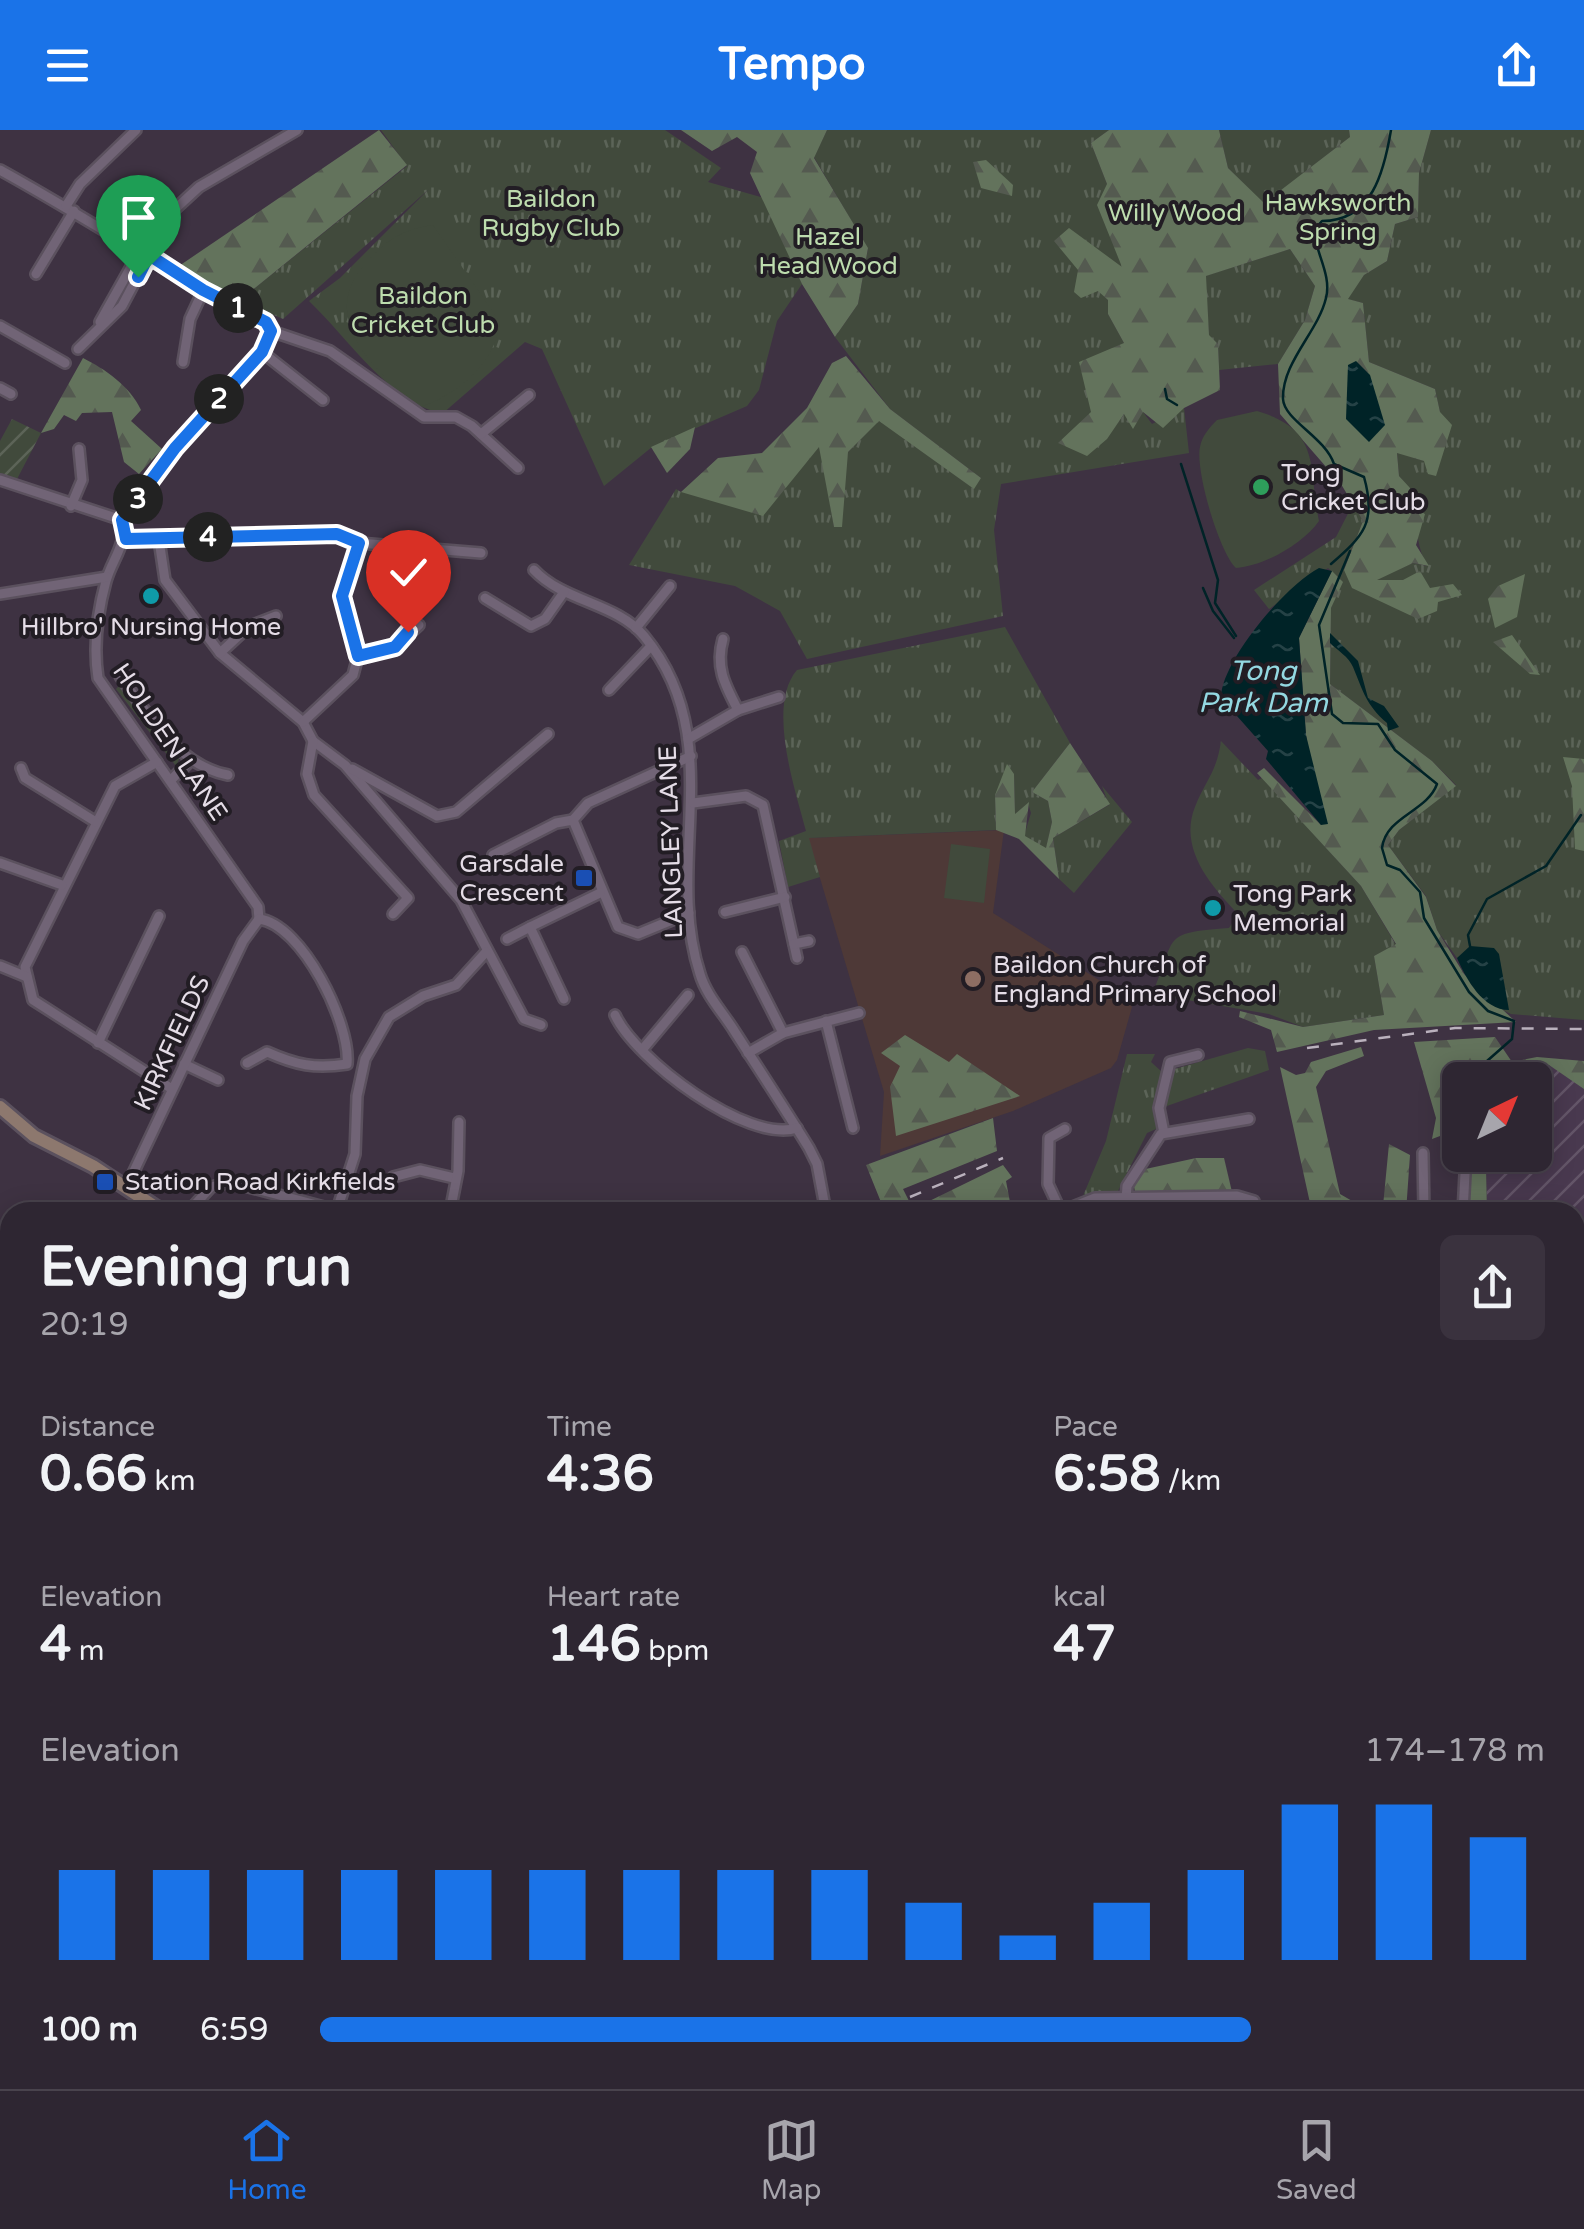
<!DOCTYPE html>
<html lang="en">
<head>
<meta charset="utf-8">
<style>
  body { margin:0; font-family:"Varela Round",sans-serif; background:#3a323e; color:#f1f3f6; height:100vh; display:flex; flex-direction:column; font-size:38px; white-space:nowrap }
  * { box-sizing:border-box; margin:0 }
  p { font-size:32px; color:#a7a5ac }
  .icon { flex:none; width:55px; height:55px; fill:none; stroke:currentColor; stroke-width:2; stroke-linecap:round; stroke-linejoin:round }
  .map { position:relative; flex:1; overflow:hidden }
  .details { position:absolute; left:0px; top:1072px; width:1585px; height:888px; display:flex; flex-direction:column; background:#2e2632; border-radius:30px 30px 0 0; box-shadow:0 5px 25px #0003,0 0 0 2px #49434d }
  .details>* { flex:none }
  .needle { width:65px; rotate:43deg }
  .tools { position:absolute; left:1442px; top:932px; display:grid; gap:20px }
  .tools a { display:grid; place-items:center; width:110px; height:110px; border-radius:15px; background:#2e2632; box-shadow:0 5px 25px #0003,0 0 0 2px #49434d; font-size:50px }
  .pin { position:absolute; display:grid; place-items:center; width:85px; height:85px; color:#fff; margin:-102px -42px; border-radius:50% 50% 50% 0; rotate:-45deg; box-shadow:0 0 10px #0007 }
  .pin .icon { rotate:45deg }
  .km { position:absolute; width:50px; height:50px; margin:-25px; border-radius:50%; background:#222; color:#fff; font-size:28px; line-height:50px; text-align:center }
  .round { display:grid; place-items:center; flex:none; width:105px; height:105px; border-radius:15px; background:#3a323e }
  .headline { display:flex; align-items:center; justify-content:space-between; height:170px; padding:0 40px }
  h1 { font-size:55px; font-weight:700; line-height:75px }
  .stats { display:grid; grid-template-columns:repeat(3,1fr); gap:15px; height:170px; padding:10px 40px }
  .stats div { display:grid; align-content:center }
  .stats b { font-size:50px; font-weight:700 }
  .stats small { font-size:28px; font-weight:400 }
  .stats p { font-size:28px }
  .chart { height:280px; padding:20px 40px }
  .chart p { display:flex; justify-content:space-between }
  .chart svg { width:100%; height:180px; margin-top:10px; stroke:#1a73e8; stroke-width:6 }
  ul { padding:0 40px; list-style:none; font-size:32px }
  li { display:grid; grid-template-columns:160px 120px 1fr; align-items:center; height:75px }
  li i { height:25px; border-radius:12px; background:#1a73e8 }
  header { display:flex; justify-content:space-between; align-items:center; height:130px; padding:0 40px; background:#1a73e8; color:#fff; font-size:45px; font-weight:700 }
  .menu { display:flex; justify-content:space-around; align-items:center; height:140px; border-top:2px solid #49434d; background:#2e2632; font-size:28px; color:#a7a5ac }
  .menu a { display:grid; justify-items:center; gap:5px }
  .menu .active { color:#1a73e8 }
  .map>svg:first-child { display:block }
</style>
</head>
<body>
<header><svg class="icon" aria-label="menu" viewBox="0 0 24 24"><path d="M4 6h16M4 12h16M4 18h16"/></svg>Tempo<svg class="icon" aria-label="share" viewBox="0 0 24 24"><path d="M12 15V3M7 8l5-5 5 5M5 13v7h14v-7"/></svg></header>
<div class="map">
<svg width="1584" height="1959" viewBox="0 0 1584 1959">
  <defs>
    <pattern id="industrial-furrows" width="10" height="10" patternUnits="userSpaceOnUse" patternTransform="scale(2.5)"><rect width="10" height="10" fill="#49394f"/><path d="M-1 1l2-2M0 10L10 0M9 11l2-2" fill="none" stroke="#635568"/></pattern>
    <pattern id="grass-tufts" width="24" height="20" patternUnits="userSpaceOnUse" patternTransform="scale(2.5)"><rect width="24" height="20" fill="#414a3c"/><path d="M3 7l-1-3M5 7V3M7 7l1-3M15 17l-1-3M17 17v-4M19 17l1-3" fill="none" stroke="#5c6458"/></pattern>
    <pattern id="forest-firs" width="22" height="20" patternUnits="userSpaceOnUse" patternTransform="scale(2.5)"><rect width="22" height="20" fill="#63735c"/><path d="M5 1l3.5 6h-7zM16 11l3.5 6h-7z" fill="#545a50"/></pattern>
    <pattern id="garden-furrows" width="10" height="10" patternUnits="userSpaceOnUse" patternTransform="scale(2.5)"><rect width="10" height="10" fill="#414a3c"/><path d="M-1 1l2-2M0 10L10 0M9 11l2-2" fill="none" stroke="#5c6458"/></pattern>
    <pattern id="water-ripples" width="26" height="14" patternUnits="userSpaceOnUse" patternTransform="scale(2.5)"><rect width="26" height="14" fill="#002327"/><path d="M2 4q2-2 4 0t4 0M15 11q2-2 4 0t4 0" fill="none" stroke="#254246"/></pattern>
  </defs>
  <rect width="100%" height="100%" fill="#3e3242"/>
  <g fill="url(#industrial-furrows)">
    <polygon points="1549,935 1568,946 1584,948 1584,1376 1575,1370 1575,1082 1487,1082 1486,1037 1525,1034 1535,1025 1533,950"/>
    <polygon points="10,1795 10,1950 101,1950 100,1959 0,1959 0,1797"/>
  </g>
  <polygon fill="#4e3937" points="1004,700 993,783 1124,866 1132,877 1117,930 1111,938 1013,981 880,1026 884,962 808,708"/>
  <g fill="url(#grass-tufts)">
    <path d="M381 0H665L721 38 708 52 764 68 802 154 777 191 759 260 747 276 652 317 604 356 542 219 525 212 442 284C387 270 349 209 309 171L340 148 429 59 283 189 240 170 407 36Z"/>
    <polygon points="827,0 1109,0 1091,13 1107,54 1123,139 1098,160 1108,170 1108,184 1124,213 1116,295 1125,283 1143,282 1152,294 1184,278 1189,323 1001,354 994,400 1003,486 807,529 780,481 735,456 629,435 676,359 681,362 820,316 834,397 848,322 879,290 973,358 981,348 890,279 835,207 858,174 868,119 814,27"/>
    <polygon points="1219,0 1349,0 1350,7 1264,74 1228,38"/>
    <path d="M1431 0H1584V890L1511 884 1490 874 1437 800 1426 766 1388 715 1399 700 1456 655 1432 631 1330 554 1331 478 1341 450 1328 438 1269 479 1254 460 1336 407 1353 374 1363 391 1344 439 1351 453 1403 450H1373L1413 433 1427 436C1411 407 1420 367 1399 346L1397 322 1424 331 1440 282 1435 259 1369 232 1363 173 1347 169 1364 145 1387 131 1395 94 1418 87 1419 43Z"/>
    <polygon points="1290,119 1315,156 1305,190 1278,234 1219,240 1218,214 1209,206 1205,146"/>
    <path d="M1005 497 1070 613 1032 662 1048 671 1052 692 1046 719 1024 706 1031 683 1028 673 1015 685 1014 644 995 665 996 700 809 708 820 747 788 757 779 711 806 701C794 656 767 575 797 540Z"/>
    <polygon points="121,554 181,625 176,636 116,559"/>
    <path d="M1221 611 1258 650 1262 648 1361 756 1396 815 1374 826 1384 885 1303 897 1269 884 1152 864C1178 807 1158 803 1229 798L1238 784C1212 757 1178 719 1195 677 1205 651 1217 642 1221 611Z"/>
    <polygon points="1102,656 1132,692 1074,763 1059,749 1053,708 1109,675"/>
    <polygon points="1248,918 1265,921 1269,940 1164,977 1171,940"/>
    <polygon points="1127,924 1155,924 1151,932 1162,942 1156,999 1147,1003 1116,1065 1083,1066 1106,1011"/>
    <polygon points="1576,1420 1584,1465 1584,1770 1575,1772"/>
    <polygon points="101,1950 419,1950 421,1959 100,1959"/>
  </g>
  <g fill="url(#forest-firs)">
    <polygon points="379,0 407,35 240,170 179,136"/>
    <polygon points="681,0 827,0 814,28 868,118 858,174 835,207 802,154 750,43 757,22 737,7 712,21"/>
    <polygon points="1109,0 1219,0 1228,38 1264,73 1350,7 1349,0 1431,0 1419,43 1418,87 1395,94 1387,131 1364,145 1348,169 1363,173 1369,232 1435,259 1440,282 1452,295 1436,346 1428,344 1424,331 1397,323 1399,346 1410,358 1411,377 1425,384 1416,415 1429,436 1413,433 1377,450 1403,450 1420,441 1430,458 1453,454 1462,465 1438,472 1437,481 1418,489 1352,458 1344,440 1363,391 1341,354 1280,284 1278,234 1305,190 1315,156 1290,119 1206,146 1209,205 1218,214 1220,260 1184,278 1163,298 1143,282 1133,299 1124,284 1107,309 1087,326 1058,313 1091,282 1079,232 1124,213 1108,184 1108,170 1098,161 1081,168 1074,162 1078,140 1054,111 1069,98 1122,137 1097,75 1107,54 1091,13"/>
    <polygon points="986,30 1013,55 1012,66 981,58 973,32"/>
    <polygon points="846,226 890,279 981,348 974,359 879,291 848,322 842,397 834,397 819,317 763,386 681,362 718,328 762,323 807,278 832,233"/>
    <path d="M83 228C105 239 130 256 141 280L131 291 162 319 139 344 124 332 112 282 82 283 76 291 64 285 54 299 41 303Z"/>
    <polygon points="695,297 690,319 667,343 651,317"/>
    <polygon points="1332,441 1343,452 1331,478 1330,554 1432,631 1456,656 1399,700 1388,715 1426,767 1437,800 1464,844 1516,892 1374,900 1277,922 1271,900 1239,887 1240,881 1303,897 1384,885 1374,826 1396,814 1361,756 1257,643 1264,638 1321,695 1306,605 1299,508"/>
    <polygon points="1525,444 1517,487 1495,498 1488,469 1498,456"/>
    <polygon points="1512,505 1540,545 1530,544 1493,512"/>
    <polygon points="1070,613 1110,674 1053,708 1059,749 1019,709 996,700 995,665 1007,634 1014,644 1015,684 1029,672 1025,706 1046,718 1052,692 1048,671 1032,662"/>
    <polygon points="1563,627 1584,629 1584,721 1575,719 1572,656"/>
    <polygon points="905,905 949,932 957,924 1020,966 896,1006 890,957 900,936 881,923"/>
    <polygon points="1495,907 1512,932 1537,927 1584,931 1584,959 1549,935 1533,950 1460,950 1460,977 1454,961 1440,1006 1432,1009 1436,988 1414,912"/>
    <polygon points="1361,917 1364,926 1326,941 1316,957 1340,1064 1366,1079 1383,1076 1389,1014 1410,1025 1406,1082 1312,1082 1280,937 1296,945 1305,943 1311,932"/>
    <polygon points="993,988 997,1021 903,1059 913,1079 1003,1035 1012,1047 1006,1051 1010,1072 989,1082 885,1082 866,1035"/>
    <polygon points="1466,1025 1532,1025 1532,1026 1526,1034 1486,1037 1487,1082 1453,1082 1462,1075"/>
    <polygon points="1196,1028 1224,1028 1232,1062 1136,1066 1133,1052 1141,1040"/>
    <polygon points="1575,1938 1584,1939 1584,1959 1419,1959 1575,1950"/>
  </g>
  <polygon fill="url(#garden-furrows)" points="12,289 41,303 16,351 0,344 0,311"/>
  <g fill="#414a3c">
    <path d="M433 95 500 192C495 234 457 265 420 277 375 242 315 187 367 132 387 110 403 99 433 95Z"/>
    <path d="M1257 281C1323 300 1308 339 1319 391 1303 414 1264 436 1236 438 1219 422 1195 340 1200 317 1202 306 1209 298 1217 290Z"/>
    <polygon points="951,714 990,719 984,773 944,768"/>
  </g>
  <g fill="url(#water-ripples)">
    <polygon points="1356,231 1370,245 1385,295 1369,312 1346,289 1348,235"/>
    <path d="M1319 438 1332 441 1299 508 1306 605 1328 694 1321 695 1266 629 1268 621 1221 568C1221 531 1287 454 1319 438Z"/>
    <path d="M1330 503 1358 531 1368 568 1384 576 1399 597 1388 601 1387 593C1366 575 1363 561 1353 537 1349 527 1337 520 1330 513Z"/>
    <path d="M1470 816 1494 818 1499 824 1509 880C1483 880 1466 849 1457 828Z"/>
    <polygon points="238,1950 301,1950 299,1959 179,1959 226,1957"/>
    <polygon points="597,1950 692,1950 652,1959 520,1959 563,1953 590,1957"/>
  </g>
  <g fill="none" stroke-linecap="round" stroke-linejoin="round">
    <g stroke="#002327" stroke-width="2.5">
      <polyline points="1165,259 1167,269 1177,275"/>
      <polyline points="1181,334 1218,450 1215,473 1236,506"/>
      <path d="M1350 421 1319 495 1332 584 1343 593 1378 594 1395 620 1437 654C1427 682 1386 686 1382 718L1387 735 1400 740 1420 762 1424 788 1469 862 1488 881 1514 891 1512 909 1487 931 1482 950"/>
      <path d="M1331 434C1363 406 1377 393 1364 347L1334 334C1325 307 1284 290 1283 269 1282 232 1318 202 1326 168 1332 145 1315 122 1314 100L1322 91C1372 91 1384 42 1391 0"/>
      <polyline points="1203,458 1213,481 1234,508"/>
      <polyline points="1470,816 1468,805 1487,769 1546,736 1581,685"/>
      <polyline points="1575,1394 1578,1399"/>
      <polyline points="1581,1425 1584,1448"/>
    </g>
    <g stroke="#5b515e" stroke-width="14">
      <g id="street">
        <path d="M0 40C89 89 174 146 265 192L271 201"/>
        <polyline points="66,76 80,54 136,0"/>
        <polyline points="136,115 199,57 297,0"/>
        <polyline points="36,144 74,81"/>
        <polyline points="100,192 141,119"/>
        <polyline points="0,196 65,233"/>
        <polyline points="271,201 330,221 424,287 456,287 472,296 518,338"/>
        <polyline points="78,219 122,176 149,125"/>
        <polyline points="262,222 323,270"/>
        <polyline points="183,232 190,189 203,161"/>
        <polyline points="0,258 11,264"/>
        <polyline points="481,304 529,265"/>
        <polyline points="0,350 122,390"/>
        <polyline points="71,376 82,350 79,319"/>
        <path d="M122 390C127 416 113 427 106 451 97 484 93 515 98 548L258 777 259 789"/>
        <polyline points="122,390 175,319 262,222 271,201"/>
        <polyline points="126,409 337,404 359,413 481,423"/>
        <polyline points="159,410 165,450 220,523 303,592 313,611 345,635 461,770 524,889 541,895"/>
        <path d="M534 440C564 472 617 473 644 506 730 610 663 731 700 844 706 865 724 884 735 902 760 941 785 979 809 1018L817 1034 826 1082"/>
        <polyline points="0,464 107,447"/>
        <polyline points="485,468 531,496 545,489 564,462"/>
        <polyline points="636,498 670,456"/>
        <path d="M723 509C715 537 725 555 738 580"/>
        <polyline points="220,523 248,497 276,486"/>
        <polyline points="358,526 395,517 419,495"/>
        <path d="M120 546C148 584 178 636 228 645"/>
        <polyline points="609,560 651,516"/>
        <polyline points="303,592 353,545 358,526 341,466 359,413"/>
        <polyline points="688,609 738,580 779,567"/>
        <polyline points="313,611 307,644 314,665 408,768 393,784"/>
        <polyline points="157,632 115,656 25,837 33,870 172,959"/>
        <polyline points="21,638 25,648 96,692"/>
        <polyline points="352,639 437,686 456,682 548,604"/>
        <polyline points="171,650 191,630"/>
        <polyline points="693,673 746,666 763,675 797,828"/>
        <polyline points="493,725 556,693 573,690"/>
        <polyline points="0,733 62,755"/>
        <polyline points="725,782 785,767"/>
        <polyline points="689,783 638,804 618,797 573,690 588,673 691,626"/>
        <polyline points="507,809 530,797"/>
        <polyline points="794,814 809,811"/>
        <polyline points="742,822 783,903"/>
        <polyline points="0,836 27,847"/>
        <polyline points="564,869 530,797 600,763"/>
        <path d="M615 885C635 929 747 1014 797 998"/>
        <polyline points="826,891 853,998"/>
        <polyline points="98,913 159,786"/>
        <polyline points="642,920 688,865"/>
        <polyline points="748,923 783,903 859,883"/>
        <path d="M247 933 267 922C296 935 315 939 347 934 351 894 302 794 259 789"/>
        <polyline points="184,934 218,950"/>
        <polyline points="1458,998 1460,999"/>
        <polyline points="1164,1003 1159,978 1170,932 1198,925"/>
        <polyline points="1423,1023 1424,1082"/>
        <polyline points="393,1047 420,1040 454,1048"/>
        <polyline points="126,1058 243,811 259,789"/>
        <polyline points="1126,1069 1127,1056 1161,1004 1249,989"/>
        <polyline points="337,1080 355,1024 357,966 365,929 389,887 423,866 456,855 486,822"/>
        <polyline points="188,1082 211,1057 230,1052 343,1082"/>
        <polyline points="450,1082 458,1041 459,992"/>
        <polyline points="1060,1082 1095,1068 1237,1066 1254,1071"/>
        <polyline points="1061,1082 1048,1054 1049,1008 1065,999"/>
        <polyline points="1463,1082 1466,1025"/>
        <polyline points="0,1122 10,1126"/>
        <polyline points="0,1225 10,1226"/>
        <polyline points="0,1316 10,1293"/>
        <polyline points="0,1351 10,1361"/>
        <polyline points="0,1442 10,1445"/>
        <polyline points="0,1586 7,1564"/>
        <polyline points="0,1668 10,1666"/>
        <polyline points="1575,1777 1584,1775"/>
      </g>
    </g>
    <g stroke="#5b515e" stroke-width="18">
      <polyline id="secondary" points="0,977 34,1006 93,1036 163,1082"/>
    </g>
    <g stroke="#5b515e" stroke-width="19">
      <g id="primary">
        <polyline points="1575,1413 1584,1411"/>
        <polyline points="0,1730 10,1730"/>
      </g>
    </g>
    <use href="#street" stroke="#716476" stroke-width="9"/>
    <use href="#secondary" stroke="#8d786e" stroke-width="12"/>
    <use href="#primary" stroke="#a98c67" stroke-width="14"/>
    <g stroke="#bab1bd" stroke-width="2.5" stroke-dasharray="12 12" stroke-linecap="butt">
      <polyline points="1307,918 1455,898 1584,899"/>
      <polyline points="910,1067 1003,1028"/>
      <polyline points="0,1251 10,1250"/>
    </g>
  </g>
  <g fill="none" stroke-linecap="round" stroke-linejoin="round">
    <g stroke="#fff" stroke-width="20">
      <polyline id="route" points="138,147 149,125 203,160 266,192 271,201 262,222 175,318 122,390 126,409 337,404 359,413 342,466 358,526 395,517 408,502"/>
    </g>
    <use href="#route" stroke="#1a73e8" stroke-width="12"/>
  </g>
  <circle fill="#2e9e5b" stroke="#221d24" stroke-width="4" cx="1261" cy="357" r="10"/>
  <g fill="#0f9aa8" stroke="#221d24" stroke-width="4">
    <circle cx="151" cy="466" r="10"/>
    <circle cx="1213" cy="778" r="10"/>
  </g>
  <g fill="#1a4fb4" stroke="#221d24" stroke-width="4">
    <rect x="574" y="738" width="20" height="20" rx="5"/>
    <rect x="95" y="1042" width="20" height="20" rx="5"/>
  </g>
  <circle fill="#8d6e63" stroke="#221d24" stroke-width="4" cx="973" cy="849" r="10"/>
  <g text-anchor="middle" dominant-baseline="central" stroke-width="8" stroke-linejoin="round" paint-order="stroke">
    <g font-size="25" fill="#bddcae" stroke="#221d24">
      <text x="551" y="69">Baildon<tspan x="551" dy="29">Rugby Club</tspan></text>
      <text x="1338" y="73">Hawksworth<tspan x="1338" dy="29">Spring</tspan></text>
      <text x="1175" y="83">Willy Wood</text>
      <text x="828" y="107">Hazel<tspan x="828" dy="29">Head Wood</tspan></text>
      <text x="423" y="166">Baildon<tspan x="423" dy="29">Cricket Club</tspan></text>
    </g>
    <g font-size="25" fill="#e5dde7" stroke="#221d24" text-anchor="start">
      <text x="1281" y="343">Tong<tspan x="1281" dy="29">Cricket Club</tspan></text>
      <text x="151" y="497" text-anchor="middle">Hillbro' Nursing Home</text>
      <text x="564" y="734" text-anchor="end">Garsdale<tspan x="564" dy="29">Crescent</tspan></text>
      <text x="1233" y="764">Tong Park<tspan x="1233" dy="29">Memorial</tspan></text>
      <text x="993" y="835">Baildon Church of<tspan x="993" dy="29">England Primary School</tspan></text>
      <text x="125" y="1052">Station Road Kirkfields</text>
    </g>
    <g font-size="25" fill="#e5dde7" stroke="#221d24">
      <text transform="translate(170 612) rotate(56)">HOLDEN LANE</text>
      <text transform="translate(671 712) rotate(-92)">LANGLEY LANE</text>
      <text transform="translate(172 913) rotate(-65)">KIRKFIELDS</text>
    </g>
    <g font-size="28" font-style="italic" fill="#93d8e1" stroke="#221d24">
      <text x="1263" y="541">Tong<tspan x="1263" dy="32">Park Dam</tspan></text>
    </g>
  </g>
</svg>
<div class="tools">
<a><svg class="needle" viewBox="-14 -14 28 28"><path d="M0-13l5 13h-10z" fill="#e53935"/><path d="M0 13l5-13h-10z" fill="#a7a5ac"/></svg></a>
</div>
<div class="pin" style="left:138px;top:147px;background:#1e9e55"><svg class="icon" aria-label="arrive" viewBox="0 0 24 24"><path d="M6 21V4h12l-3 4 3 4H6"/></svg></div>
<div class="pin" style="left:408px;top:502px;background:#d93025"><svg class="icon" aria-label="check" viewBox="0 0 24 24"><path d="M5 12l5 5 9-10"/></svg></div>
<b class="km" style="left:238px;top:178px">1</b>
<b class="km" style="left:219px;top:269px">2</b>
<b class="km" style="left:138px;top:369px">3</b>
<b class="km" style="left:208px;top:407px">4</b>
<section class="details">
<div class="headline"><div><h1>Evening run</h1><p>20:19</p></div><a class="round"><svg class="icon" aria-label="share" viewBox="0 0 24 24"><path d="M12 15V3M7 8l5-5 5 5M5 13v7h14v-7"/></svg></a></div>
<div class="stats">
<div><p>Distance</p><b>0.66<small> km</small></b></div>
<div><p>Time</p><b>4:36</b></div>
<div><p>Pace</p><b>6:58<small> /km</small></b></div>
</div>
<div class="stats">
<div><p>Elevation</p><b>4<small> m</small></b></div>
<div><p>Heart rate</p><b>146<small> bpm</small></b></div>
<div><p>kcal</p><b>47</b></div>
</div>
<div class="chart"><p><span>Elevation</span>174–178 m</p>
<svg viewBox="0 0 160 44" preserveAspectRatio="none"><path d="M5 44V22M15 44V22M25 44V22M35 44V22M45 44V22M55 44V22M65 44V22M75 44V22M85 44V22M95 44V30M105 44V38M115 44V30M125 44V22M135 44V6M145 44V6M155 44V14"/></svg>
</div>
<ul>
<li><b>100 m</b>6:59<i style="width:76%"></i></li>
</ul>
</section>
</div>
<nav class="menu">
<a class="active"><svg class="icon" aria-label="home" viewBox="0 0 24 24"><path d="M3 11l9-7 9 7M6 9v11h12V9"/></svg>Home</a>
<a><svg class="icon" aria-label="map" viewBox="0 0 24 24"><path d="M3 6l6-2 6 2 6-2v14l-6 2-6-2-6 2zM9 4v14M15 6v14"/></svg>Map</a>
<a><svg class="icon" aria-label="saved" viewBox="0 0 24 24"><path d="M7 4h10v16l-5-4-5 4z"/></svg>Saved</a>
</nav>
</body>
</html>
